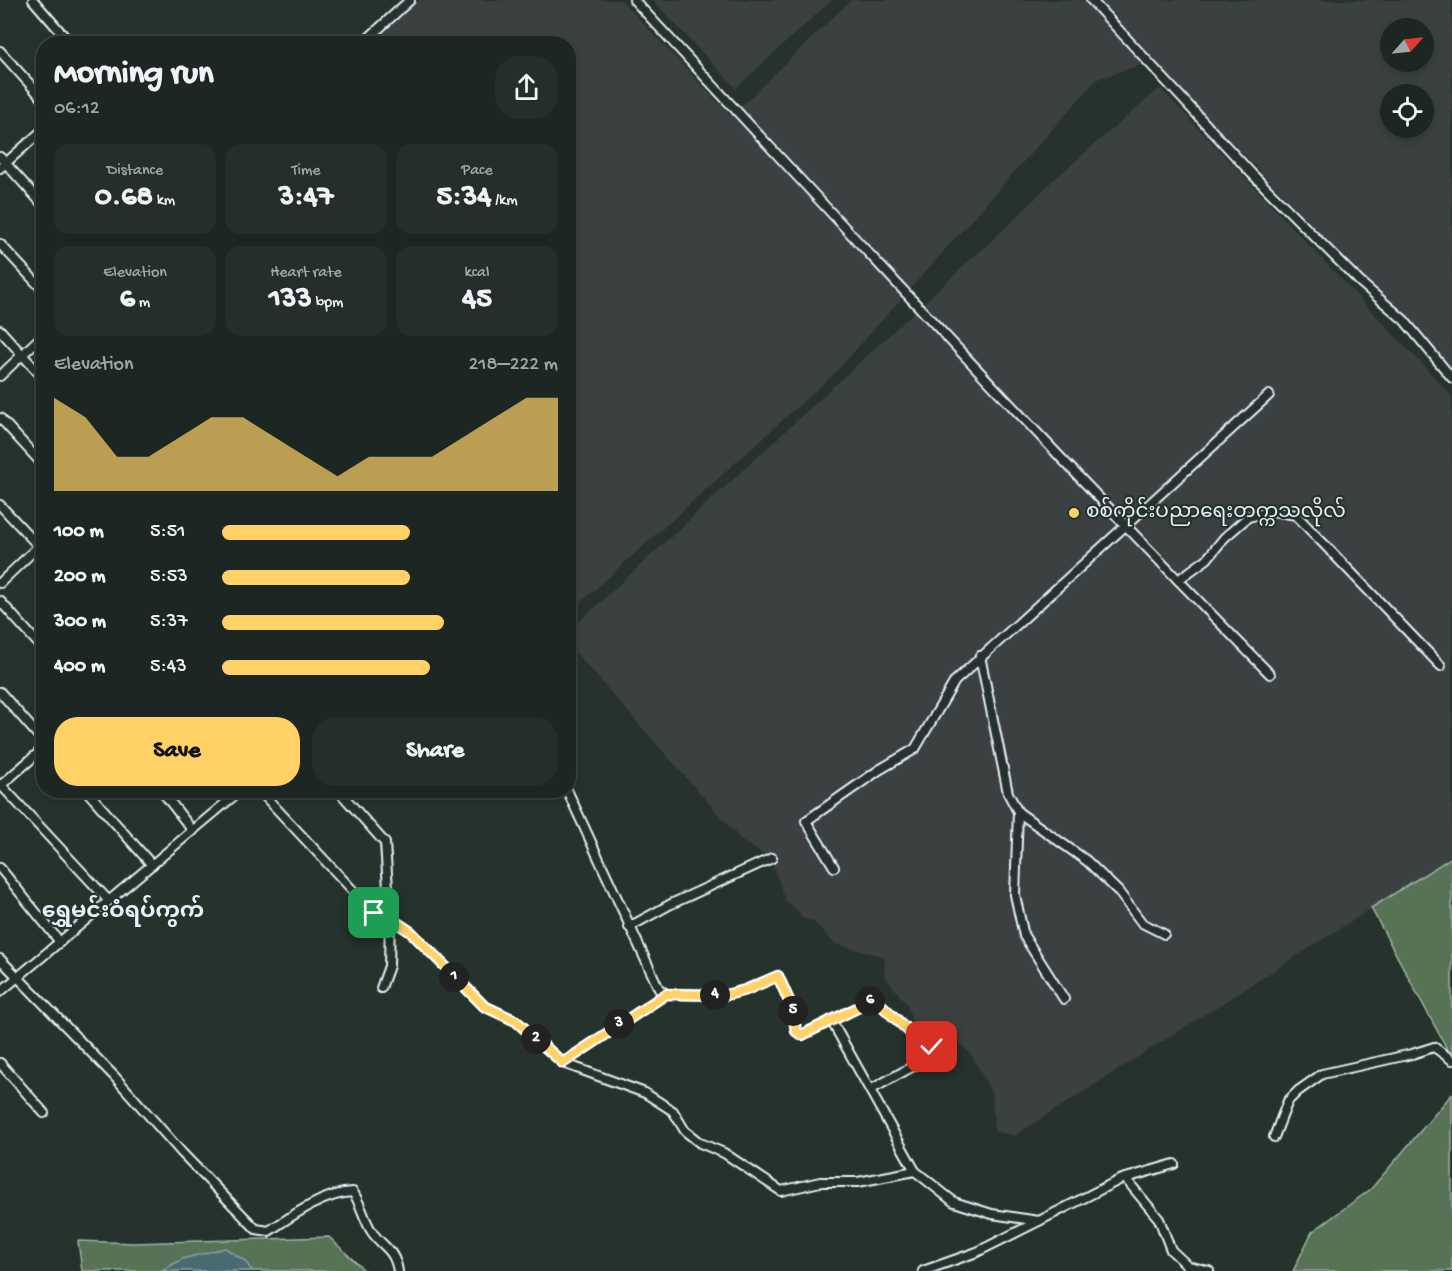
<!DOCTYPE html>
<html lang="en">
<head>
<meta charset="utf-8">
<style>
  body { margin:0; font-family:"Gochi Hand","Noto Sans Myanmar",sans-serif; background:#252e2a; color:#f1f3f6; height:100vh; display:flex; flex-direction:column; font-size:22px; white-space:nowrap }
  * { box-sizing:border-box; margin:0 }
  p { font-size:20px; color:#a0a5a5 }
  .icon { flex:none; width:33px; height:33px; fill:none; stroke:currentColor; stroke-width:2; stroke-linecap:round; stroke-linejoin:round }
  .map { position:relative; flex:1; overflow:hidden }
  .panel { position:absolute; left:36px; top:36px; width:540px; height:762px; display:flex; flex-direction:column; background:#1c2622; border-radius:24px; box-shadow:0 3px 9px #0003,0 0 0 2px #3a4340 }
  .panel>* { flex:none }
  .needle { width:39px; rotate:63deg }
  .fabs { position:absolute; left:1380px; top:18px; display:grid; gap:12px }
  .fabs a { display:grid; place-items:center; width:54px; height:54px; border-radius:50%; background:#1c2622; box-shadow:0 3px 9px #0003,0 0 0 2px #3a4340; font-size:30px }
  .pin { position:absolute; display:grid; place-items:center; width:51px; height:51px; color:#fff; margin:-26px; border-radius:12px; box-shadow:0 3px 9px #0006 }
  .km { position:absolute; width:30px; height:30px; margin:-15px; border-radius:50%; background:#222; color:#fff; font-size:16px; line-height:30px; text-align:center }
  .round { display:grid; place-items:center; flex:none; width:63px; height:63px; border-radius:24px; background:#252e2a }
  .head { display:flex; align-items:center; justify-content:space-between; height:102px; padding:0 18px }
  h1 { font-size:33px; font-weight:700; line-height:45px }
  .metrics { display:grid; grid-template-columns:repeat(3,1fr); gap:9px; height:102px; padding:6px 18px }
  .metrics div { display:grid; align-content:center; border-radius:15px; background:#252e2a; text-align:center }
  .metrics b { font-size:30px; font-weight:700 }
  .metrics small { font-size:16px; font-weight:400 }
  .metrics p { font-size:16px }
  .chart { height:168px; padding:12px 18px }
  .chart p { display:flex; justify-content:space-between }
  .chart svg { width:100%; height:108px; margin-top:6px; fill:#ffd166; opacity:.7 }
  .cta { display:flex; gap:12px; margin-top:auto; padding:12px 18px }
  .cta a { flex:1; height:69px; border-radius:24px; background:#ffd166; color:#111; font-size:24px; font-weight:700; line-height:69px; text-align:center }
  .cta a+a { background:#252e2a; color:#f1f3f6 }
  ul { padding:0 18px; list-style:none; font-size:20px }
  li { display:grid; grid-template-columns:96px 72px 1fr; align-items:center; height:45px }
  li i { height:15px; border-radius:8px; background:#ffd166 }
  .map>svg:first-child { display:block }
</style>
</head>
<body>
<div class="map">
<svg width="1452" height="1271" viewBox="0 0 1452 1271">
  <rect width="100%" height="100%" fill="#26332d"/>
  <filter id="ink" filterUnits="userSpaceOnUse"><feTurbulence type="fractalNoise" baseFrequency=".0167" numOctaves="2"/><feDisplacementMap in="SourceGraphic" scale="12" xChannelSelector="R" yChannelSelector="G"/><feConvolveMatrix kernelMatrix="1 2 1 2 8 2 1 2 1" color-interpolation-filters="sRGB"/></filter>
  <g filter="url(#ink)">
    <g fill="#3a4140" fill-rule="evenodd">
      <path d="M419 0H621L731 116 851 0H1452V369L1153 61 1097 79 836 372 569 613 568 44H372ZM1390 28H1424V62H1390ZM1390 94H1424V128H1390Z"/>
      <polygon points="652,0 832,0 736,88"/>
      <polygon points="1160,88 1452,396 1452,857 1014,1136 994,1131 992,1094 971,1054 945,1028 914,1032 907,1004 884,975 885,957 835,944 814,922 802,918 798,911 785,900 771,858 743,842 569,645 569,631 1018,216 1051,182"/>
    </g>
    <g fill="#597257" stroke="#a0b2a8" stroke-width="1.5">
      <polygon points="1452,857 1452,1058 1371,908"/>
      <polygon points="1452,1094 1452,1271 1293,1271 1312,1232 1371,1189"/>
      <polygon points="329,1237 365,1271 82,1271 78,1241 134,1243"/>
    </g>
    <polygon fill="#486a6f" stroke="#88a0a6" stroke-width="1.5" points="225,1248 245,1261 252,1271 162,1271 182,1259"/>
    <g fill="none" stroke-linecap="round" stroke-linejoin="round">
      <g stroke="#e8f1f8" stroke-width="12">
        <g id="street">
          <polyline points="33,0 71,44"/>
          <path d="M634 0C844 227 1053 454 1270 674"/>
          <polyline points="1091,0 1252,174 1360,282 1404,320 1452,378"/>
          <polyline points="362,44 410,0"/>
          <polyline points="0,51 44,100"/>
          <polyline points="0,157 44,206"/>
          <polyline points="0,168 44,129"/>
          <polyline points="0,244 44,291"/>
          <polyline points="0,330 44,379"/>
          <polyline points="0,376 44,334"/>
          <polyline points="0,418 44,466"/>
          <polyline points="0,505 44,552"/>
          <polyline points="1178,580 1207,559 1224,538 1248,517 1273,511 1296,515 1441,666"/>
          <polyline points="0,583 44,541"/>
          <polyline points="0,601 44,650"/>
          <polyline points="980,656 1008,793 1018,812 1087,861 1118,891 1142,923 1164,934"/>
          <polyline points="0,692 44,742"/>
          <polyline points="0,784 109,901"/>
          <polyline points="0,786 44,748"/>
          <polyline points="86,790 152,865"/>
          <polyline points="161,790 193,831"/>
          <polyline points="259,790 374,913 390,918 411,932 484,1006 516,1021 563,1063 645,1093 673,1111 685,1131 700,1143 724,1153 781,1191 820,1182 858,1182 915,1171 954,1202 992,1214 1039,1221 1119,1180 1174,1164"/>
          <polyline points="338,790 385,843 390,918 389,966 381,988"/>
          <polyline points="567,790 659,989 666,994 726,995 745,990 778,976 793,1010 796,1031 802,1035 875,999 915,1037 932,1047 928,1058 870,1090"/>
          <polyline points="1018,812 1015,895 1024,936 1064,999"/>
          <polyline points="834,867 806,821 879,770 915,749 955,681 1269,395"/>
          <polyline points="0,868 60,942"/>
          <polyline points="629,927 671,904 772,858"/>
          <path d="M0 959 115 1077 182 1153 256 1229 269 1231C293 1215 324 1193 353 1192 361 1204 364 1220 372 1232 383 1248 394 1248 398 1271"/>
          <polyline points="0,992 241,790"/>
          <polyline points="831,1020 915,1171"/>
          <polyline points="0,1063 44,1113"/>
          <polyline points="563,1063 666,994"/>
          <polyline points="1274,1137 1288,1101 1298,1091 1322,1074 1412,1054 1434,1047 1452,1060"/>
          <polyline points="1125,1178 1159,1219 1171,1250 1188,1266 1209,1271"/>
          <polyline points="923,1271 977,1252 1039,1221"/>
        </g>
      </g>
      <use href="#street" stroke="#26332d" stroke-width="8"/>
    </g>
  </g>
  <g fill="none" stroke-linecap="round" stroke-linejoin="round" filter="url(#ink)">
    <g stroke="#fff" stroke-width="12">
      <polyline id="route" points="374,913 390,918 411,932 484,1006 516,1021 563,1063 666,994 726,995 746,990 778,976 793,1010 796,1031 802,1035 875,999 915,1037 932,1047"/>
    </g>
    <use href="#route" stroke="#ffd166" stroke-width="8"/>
  </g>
  <circle fill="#ffd166" stroke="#26332d" stroke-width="2" cx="1074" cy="513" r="6"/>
  <g text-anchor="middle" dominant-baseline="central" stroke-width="4.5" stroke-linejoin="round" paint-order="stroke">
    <g font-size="20" fill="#e8f1f8" stroke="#26332d" text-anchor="start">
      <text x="1086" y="513">စစ်ကိုင်းပညာရေးတက္ကသလိုလ်</text>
    </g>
    <g font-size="22" font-weight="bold" fill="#e8f1f8" stroke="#26332d">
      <text x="123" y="913">ရွှေမင်းဝံရပ်ကွက်</text>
    </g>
  </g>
</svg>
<div class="fabs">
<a><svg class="needle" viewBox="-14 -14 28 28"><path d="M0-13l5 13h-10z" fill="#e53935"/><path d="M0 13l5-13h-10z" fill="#a0a5a5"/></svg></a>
<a><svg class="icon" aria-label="locate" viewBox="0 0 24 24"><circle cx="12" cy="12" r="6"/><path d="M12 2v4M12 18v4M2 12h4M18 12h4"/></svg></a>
</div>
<div class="pin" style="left:374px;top:913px;background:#1e9e55"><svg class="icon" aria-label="arrive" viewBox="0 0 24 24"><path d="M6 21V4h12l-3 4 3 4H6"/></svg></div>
<div class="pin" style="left:932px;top:1047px;background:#d93025"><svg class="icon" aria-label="check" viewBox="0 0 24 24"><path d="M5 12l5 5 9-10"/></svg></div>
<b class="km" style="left:454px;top:977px">1</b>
<b class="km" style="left:536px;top:1039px">2</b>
<b class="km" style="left:619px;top:1024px">3</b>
<b class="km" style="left:715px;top:995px">4</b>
<b class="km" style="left:793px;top:1011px">5</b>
<b class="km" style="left:870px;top:1001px">6</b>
<section class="panel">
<div class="head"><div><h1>Morning run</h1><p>06:12</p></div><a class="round"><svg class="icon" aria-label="share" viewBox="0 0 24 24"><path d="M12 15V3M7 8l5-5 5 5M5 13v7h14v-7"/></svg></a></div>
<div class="metrics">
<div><p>Distance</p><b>0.68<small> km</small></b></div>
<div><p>Time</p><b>3:47</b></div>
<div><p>Pace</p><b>5:34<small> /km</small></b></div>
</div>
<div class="metrics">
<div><p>Elevation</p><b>6<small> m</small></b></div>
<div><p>Heart rate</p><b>133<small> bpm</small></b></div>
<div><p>kcal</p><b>45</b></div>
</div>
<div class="chart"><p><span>Elevation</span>218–222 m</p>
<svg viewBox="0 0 160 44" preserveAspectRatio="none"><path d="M0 44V6L10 14L20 30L30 30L40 22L50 14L60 14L70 22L80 30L90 38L100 30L110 30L120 30L130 22L140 14L150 6L160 6V44z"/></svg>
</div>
<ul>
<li><b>100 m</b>5:51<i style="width:56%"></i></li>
<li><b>200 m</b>5:53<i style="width:56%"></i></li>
<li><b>300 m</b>5:37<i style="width:66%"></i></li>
<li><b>400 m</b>5:43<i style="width:62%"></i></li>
</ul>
<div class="cta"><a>Save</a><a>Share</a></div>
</section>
</div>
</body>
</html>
